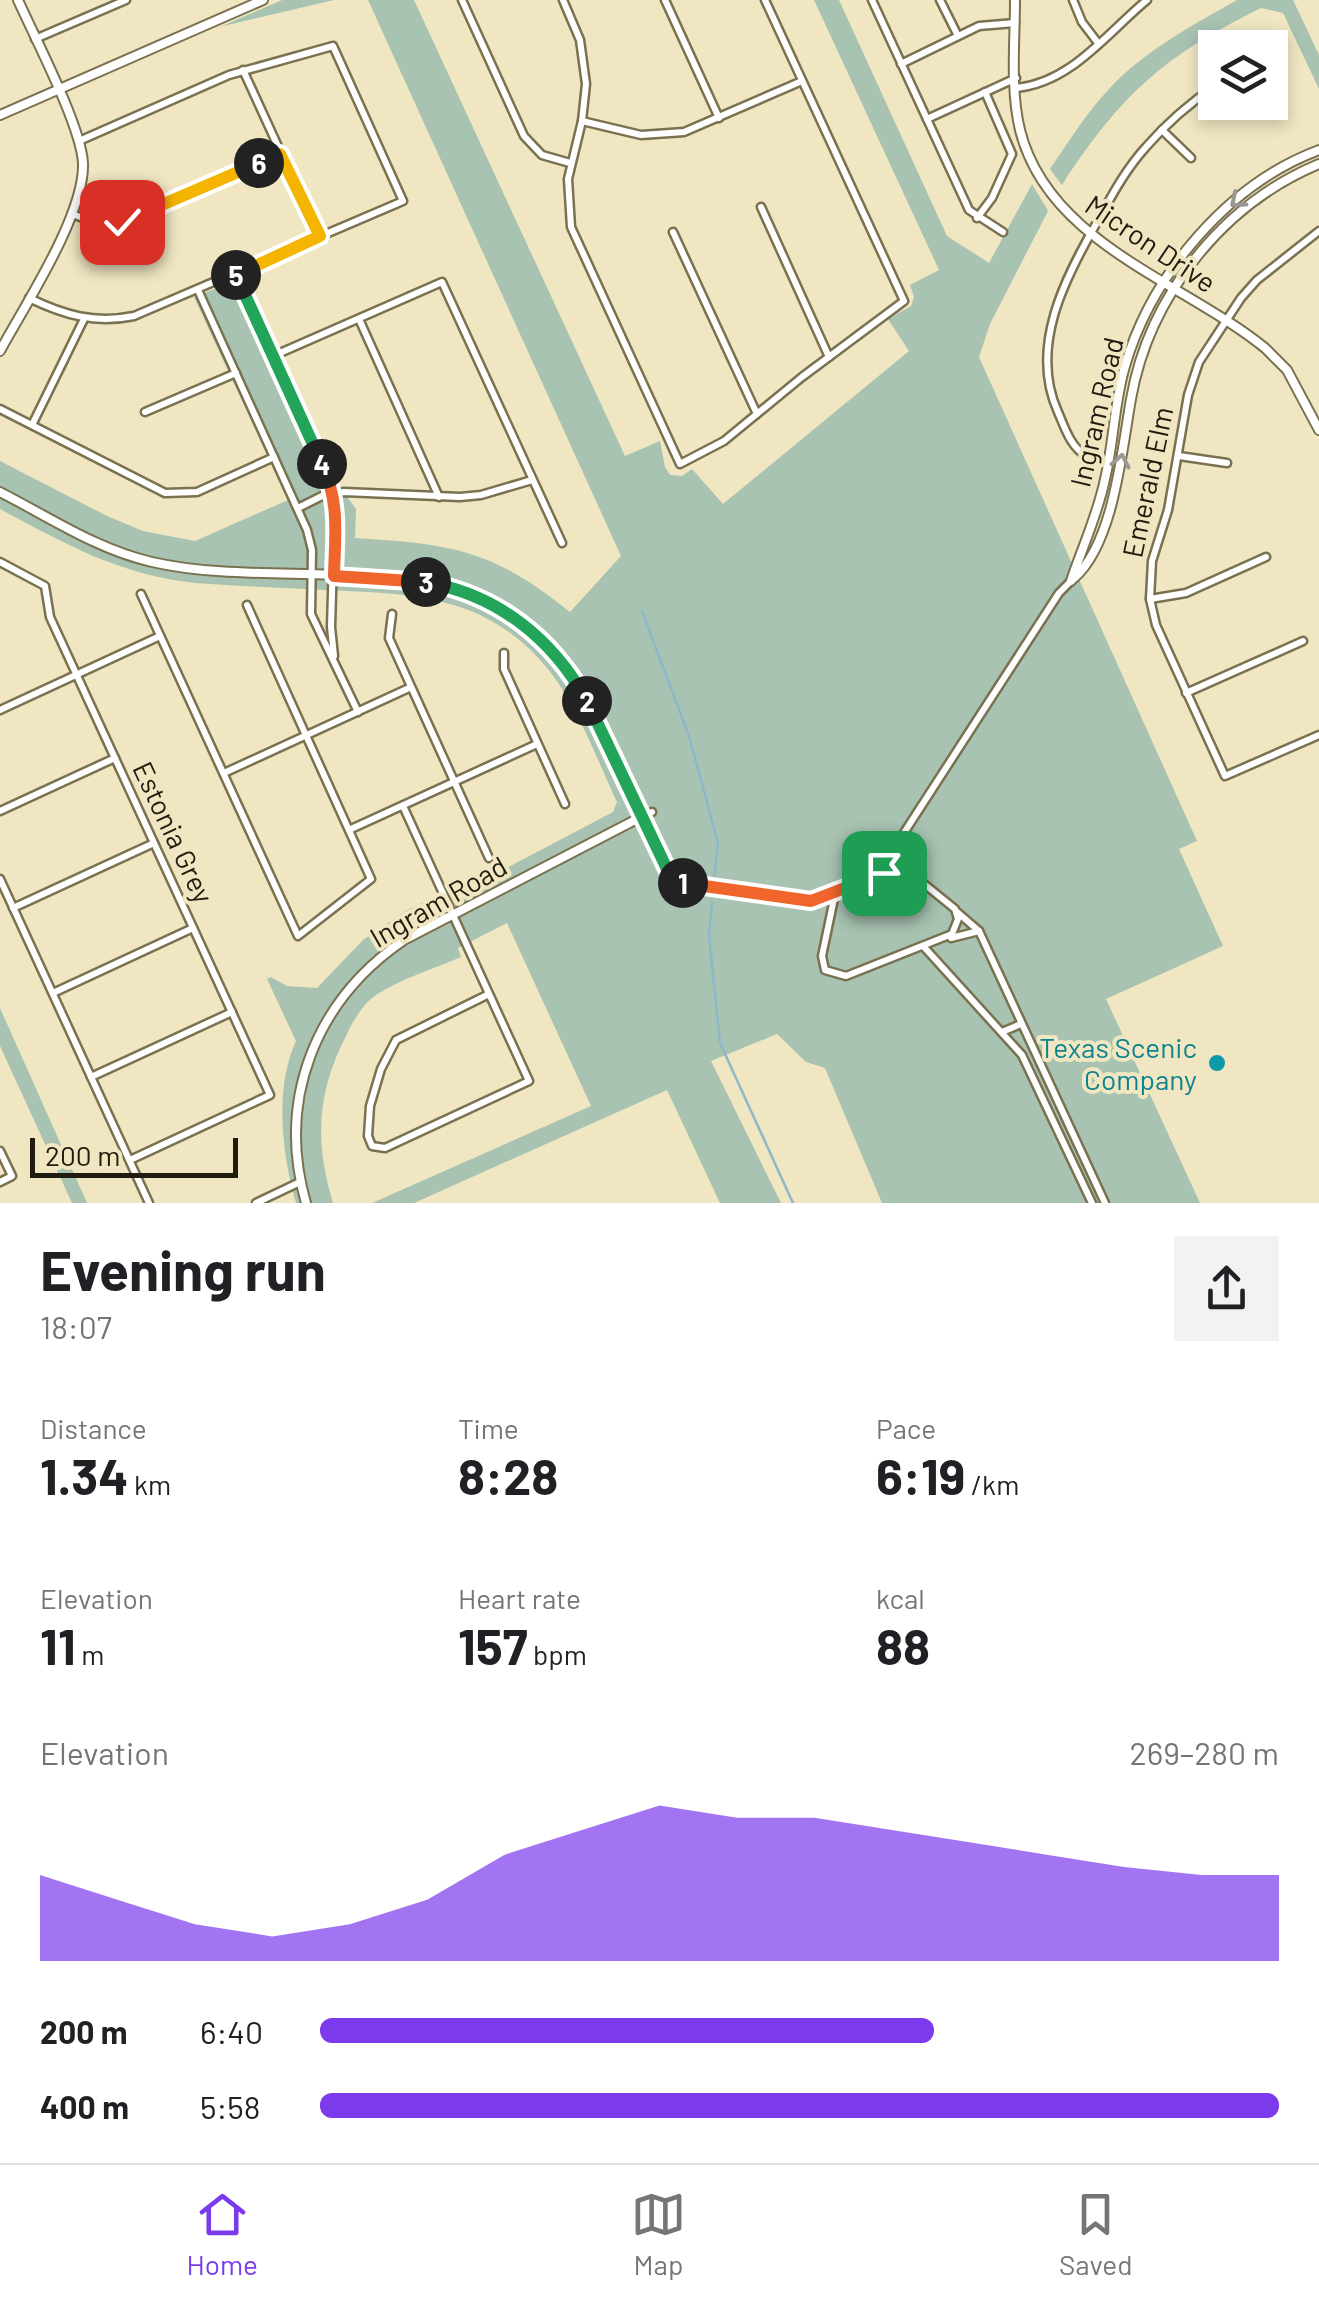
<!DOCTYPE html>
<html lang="en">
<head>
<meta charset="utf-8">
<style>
  body { margin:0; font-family:Barlow,sans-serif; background:#f2f2f2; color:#202124; height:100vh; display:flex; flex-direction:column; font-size:38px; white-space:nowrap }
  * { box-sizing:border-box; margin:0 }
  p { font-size:32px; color:#757577 }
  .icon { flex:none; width:55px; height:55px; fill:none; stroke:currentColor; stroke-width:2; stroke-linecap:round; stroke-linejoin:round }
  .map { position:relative; height:1203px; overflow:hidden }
  .drawer { display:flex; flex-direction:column; background:#fff; flex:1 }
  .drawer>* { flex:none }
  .buttons { position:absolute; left:1198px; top:30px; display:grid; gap:20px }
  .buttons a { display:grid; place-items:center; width:90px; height:90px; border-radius:0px; background:#fff; box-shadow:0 5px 15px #0003; font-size:50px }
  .scale { position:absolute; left:30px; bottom:25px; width:208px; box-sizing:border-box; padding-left:10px; border:5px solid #1f1b0e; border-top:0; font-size:28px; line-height:35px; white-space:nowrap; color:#1f1b0e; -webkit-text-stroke:8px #f0e6c2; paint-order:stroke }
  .pin { position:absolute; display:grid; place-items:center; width:85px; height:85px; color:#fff; margin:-42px; border-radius:20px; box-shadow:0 5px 15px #0006 }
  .km { position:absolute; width:50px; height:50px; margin:-25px; border-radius:50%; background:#222; color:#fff; font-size:28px; line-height:50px; text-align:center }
  .round { display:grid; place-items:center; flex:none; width:105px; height:105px; border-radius:0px; background:#f2f2f2 }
  .summary { display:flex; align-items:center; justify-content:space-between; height:170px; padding:0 40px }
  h1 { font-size:55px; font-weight:700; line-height:75px }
  .metrics { display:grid; grid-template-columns:repeat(3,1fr); gap:15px; height:170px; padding:10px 40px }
  .metrics div { display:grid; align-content:center }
  .metrics b { font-size:50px; font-weight:700 }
  .metrics small { font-size:28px; font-weight:400 }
  .metrics p { font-size:28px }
  .chart { height:280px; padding:20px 40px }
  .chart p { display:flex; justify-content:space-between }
  .chart svg { width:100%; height:180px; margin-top:10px; fill:#7c3aed; opacity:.7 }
  ul { padding:0 40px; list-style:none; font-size:32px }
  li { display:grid; grid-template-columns:160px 120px 1fr; align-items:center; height:75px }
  li i { height:25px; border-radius:12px; background:#7c3aed }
  .tabs { display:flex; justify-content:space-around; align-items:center; height:140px; border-top:2px solid #e0e0e0; background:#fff; font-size:28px; color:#757577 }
  .tabs a { display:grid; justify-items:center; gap:5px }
  .tabs .active { color:#7c3aed }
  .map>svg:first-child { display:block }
</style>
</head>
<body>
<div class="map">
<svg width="1319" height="1203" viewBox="0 0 1319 1203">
  <rect width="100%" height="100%" fill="#f0e6c2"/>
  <g fill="#a8c3b2">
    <polygon points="282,0 334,0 219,27 220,27"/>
    <path d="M368 0H414L625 456 660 441 665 467 670 475 682 476 692 469 723 504 909 351 888 319 911 306 914 297 910 285 939 270 814 0H839L947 236 989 263 1032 184 1048 211 990 324 979 357 1197 841 1179 849 1223 946 1106 999 1200 1203H882L825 1068 806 1062 777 1034 711 1061 781 1203H720L667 1090 414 1203H372L591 1106 507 923 458 948 461 957C433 969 401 979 376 995 364 1003 354 1019 348 1032 317 1091 314 1140 333 1203H296C282 1154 274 1089 296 1041L267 979 271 977 287 986 317 988 363 940 407 910 426 901 461 892 613 812 617 802C597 760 580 711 551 673 490 595 416 594 325 590 282 588 238 586 195 583 117 574 68 545 0 509V461L107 516 143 531 195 541 288 500 194 297 245 277 338 484 356 509 355 538C453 544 493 550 570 612L621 556Z"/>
    <path d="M1237 0H1293L1319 55V89L1283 13 1261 8C1164 56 1121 94 1062 185L1050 169C1069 141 1087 112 1110 88 1144 51 1193 25 1237 0Z"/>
    <polygon points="0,1008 87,1203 72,1203 0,1046"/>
  </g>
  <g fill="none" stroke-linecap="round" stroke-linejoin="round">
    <g stroke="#8eb7c7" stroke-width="2.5">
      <polyline points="642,611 689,736 718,843 714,879"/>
      <polyline points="712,902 709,935 720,1043 793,1203"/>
    </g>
    <g stroke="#797150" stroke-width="11">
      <g id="minor">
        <polyline points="462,0 524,136 542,155 570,163"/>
        <polyline points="563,0 580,40 586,84 582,121 568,179 571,227 680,464 724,441 802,377 904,301 765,0"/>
        <polyline points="665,0 719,118"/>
        <polyline points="872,0 969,210 1003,232"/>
        <polyline points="940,0 958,36"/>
        <polyline points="1073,0 1082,22 1098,43"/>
        <polyline points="35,39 126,0"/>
        <polyline points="901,64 979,26 1015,23"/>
        <polyline points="243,70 319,236"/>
        <path d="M1016 88C1071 83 1107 33 1147 0"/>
        <polyline points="1270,91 1276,103"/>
        <polyline points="927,119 1016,78"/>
        <polyline points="582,121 641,135 684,132 802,81"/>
        <polyline points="1162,130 1191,158"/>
        <polyline points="761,207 829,357"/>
        <polyline points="72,214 100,224 122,222 280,153"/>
        <polyline points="977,218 992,198 1012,154 985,92"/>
        <polyline points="1319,231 1257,280 1241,298 1199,362 1188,395 1168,510 1152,561 1150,599 1156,625 1225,776 1319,735"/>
        <polyline points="673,232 757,414"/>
        <polyline points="236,274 335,493 331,627 334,656"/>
        <polyline points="198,290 307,530 312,550 311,614 358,712"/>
        <path d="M29 298C64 315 95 324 134 316L403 201 333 46 229 75 79 141"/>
        <polyline points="359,319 439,497"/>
        <polyline points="273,356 442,282 562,543"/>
        <polyline points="0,409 165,493 197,492 274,457"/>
        <polyline points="145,412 236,373"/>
        <polyline points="32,425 84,319"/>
        <path d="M1086 456C1070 446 1065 428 1058 412 1029 348 1064 280 1096 224 1111 197 1125 170 1146 147 1166 124 1190 103 1215 86"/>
        <polyline points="1179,456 1227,463"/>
        <polyline points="298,508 324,495 344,492 460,497 481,495 532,480"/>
        <polyline points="0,562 45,586 50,617 270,1095 130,1160"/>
        <polyline points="141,594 298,936 371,879 247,605"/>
        <polyline points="1150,599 1186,593 1266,557"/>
        <polyline points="392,614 389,638 489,858"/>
        <polyline points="504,653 504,669 565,804"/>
        <polyline points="1186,693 1303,641"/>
        <polyline points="0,710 160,636"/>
        <polyline points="224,773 409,688"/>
        <polyline points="403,806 529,1081 385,1148 372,1146 368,1136 370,1106 381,1069 396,1040 489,994"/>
        <polyline points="0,811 115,758"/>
        <polyline points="652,812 641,817 667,869 681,883 811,901 834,894"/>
        <polyline points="351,829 537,744"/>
        <polyline points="899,844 905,869"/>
        <polygon points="894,869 908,871 955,909 958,919 952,934 846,976 825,970 822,956 835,894"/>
        <polyline points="884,873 891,853 1059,593 1071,581"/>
        <polyline points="0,879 149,1203"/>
        <polyline points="13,908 154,843"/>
        <polyline points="957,912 979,931 1105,1203"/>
        <polyline points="951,938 979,931"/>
        <polyline points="924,947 1022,1055 1092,1203"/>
        <polyline points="53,993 193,928"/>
        <polyline points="1002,1032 1021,1024"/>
        <polyline points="91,1077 232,1012"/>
        <polyline points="0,1151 12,1176 0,1182"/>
        <polyline points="256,1203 300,1182"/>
      </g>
    </g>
    <g stroke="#797150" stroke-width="12">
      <g id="tertiary">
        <path d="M1015 0C1015 42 1010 89 1020 130 1048 243 1182 281 1265 348L1287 370 1319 430"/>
        <polyline points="0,115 263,0"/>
        <path d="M0 351C25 305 85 214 83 163 81 126 35 38 18 0"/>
        <path d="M0 492C49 517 98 550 152 562 282 592 452 540 552 649 594 696 615 761 641 817L404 940C316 1000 276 1099 306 1203"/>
        <path d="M1074 578C1114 543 1122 449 1131 399 1149 296 1223 204 1319 164"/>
        <path d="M1071 581C1082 548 1098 514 1105 479 1114 442 1114 403 1125 366 1152 274 1228 184 1319 150"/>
      </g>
    </g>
    <use href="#minor" stroke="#fff" stroke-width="6"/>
    <use href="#tertiary" stroke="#fff" stroke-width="8"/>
  </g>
  <defs><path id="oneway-chevron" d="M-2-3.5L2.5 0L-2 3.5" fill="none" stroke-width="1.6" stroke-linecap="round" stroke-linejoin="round" transform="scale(2.5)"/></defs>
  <g stroke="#9a9893">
    <use href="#oneway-chevron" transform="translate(1237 201) rotate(140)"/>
    <use href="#oneway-chevron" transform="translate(1121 461) rotate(-79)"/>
  </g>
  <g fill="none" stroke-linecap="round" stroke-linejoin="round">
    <g stroke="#fff" stroke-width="20">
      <polyline id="split-1" points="683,883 811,901 884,873"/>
    </g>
    <g stroke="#fff" stroke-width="20">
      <polyline id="split-2" points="587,701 667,869 683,883"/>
    </g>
    <g stroke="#fff" stroke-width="20">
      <path id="split-3" d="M426 582C498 595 552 638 587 701"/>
    </g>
    <g stroke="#fff" stroke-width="20">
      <path id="split-4" d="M322 464C340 503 335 534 334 576L426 582"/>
    </g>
    <g stroke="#fff" stroke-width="20">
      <polyline id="split-5" points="236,275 322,464"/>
    </g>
    <g stroke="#fff" stroke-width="20">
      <polyline id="split-6" points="236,275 320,236 280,154 259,163"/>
    </g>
    <g stroke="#fff" stroke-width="20">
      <polyline id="split-7" points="122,222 259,163"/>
    </g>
    <use href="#split-1" stroke="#f0652b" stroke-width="12"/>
    <use href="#split-2" stroke="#22a559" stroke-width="12"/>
    <use href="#split-3" stroke="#22a559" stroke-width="12"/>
    <use href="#split-4" stroke="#f0652b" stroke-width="12"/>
    <use href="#split-5" stroke="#22a559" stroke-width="12"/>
    <use href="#split-6" stroke="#f5b400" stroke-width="12"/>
    <use href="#split-7" stroke="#f5b400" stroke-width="12"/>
  </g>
  <circle fill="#0f9aa8" stroke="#f0e6c2" stroke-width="4" cx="1217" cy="1063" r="10"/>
  <g text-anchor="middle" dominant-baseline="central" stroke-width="8" stroke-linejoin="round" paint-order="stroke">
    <g font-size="28" fill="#1f1b0e" stroke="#f0e6c2">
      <text transform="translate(1151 243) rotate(34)">Micron Drive</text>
      <text transform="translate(1096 412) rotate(-77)">Ingram Road</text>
      <text transform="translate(1147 482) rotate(-78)">Emerald Elm</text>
      <text transform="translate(174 832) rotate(65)">Estonia Grey</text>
      <text transform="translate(438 901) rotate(-30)">Ingram Road</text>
    </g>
    <g font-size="28" fill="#0d838f" stroke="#f0e6c2" text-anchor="end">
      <text x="1197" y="1047">Texas Scenic<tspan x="1197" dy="32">Company</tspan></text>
    </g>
  </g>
</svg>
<div class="buttons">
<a><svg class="icon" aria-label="layers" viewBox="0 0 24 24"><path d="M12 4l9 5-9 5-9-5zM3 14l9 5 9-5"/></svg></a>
</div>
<div class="scale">200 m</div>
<div class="pin" style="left:884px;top:873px;background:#1e9e55"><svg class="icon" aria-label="arrive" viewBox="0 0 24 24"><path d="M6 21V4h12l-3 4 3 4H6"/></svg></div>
<div class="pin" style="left:122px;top:222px;background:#d93025"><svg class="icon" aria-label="check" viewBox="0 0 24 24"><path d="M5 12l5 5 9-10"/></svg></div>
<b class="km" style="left:683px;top:883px">1</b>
<b class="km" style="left:587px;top:701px">2</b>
<b class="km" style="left:426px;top:582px">3</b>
<b class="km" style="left:322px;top:464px">4</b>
<b class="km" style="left:236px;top:275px">5</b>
<b class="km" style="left:259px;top:163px">6</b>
</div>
<section class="drawer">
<div class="summary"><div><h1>Evening run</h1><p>18:07</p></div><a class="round"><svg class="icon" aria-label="share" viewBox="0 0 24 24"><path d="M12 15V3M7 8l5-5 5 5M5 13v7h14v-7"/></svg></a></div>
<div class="metrics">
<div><p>Distance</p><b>1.34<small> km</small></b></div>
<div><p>Time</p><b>8:28</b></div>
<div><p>Pace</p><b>6:19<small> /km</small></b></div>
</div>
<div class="metrics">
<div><p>Elevation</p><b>11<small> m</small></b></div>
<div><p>Heart rate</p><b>157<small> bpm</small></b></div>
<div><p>kcal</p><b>88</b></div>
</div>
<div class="chart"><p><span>Elevation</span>269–280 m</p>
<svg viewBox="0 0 160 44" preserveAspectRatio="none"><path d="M0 44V23L10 29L20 35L30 38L40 35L50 29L60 18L70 12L80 6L90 9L100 9L110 12L120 15L130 18L140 21L150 23L160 23V44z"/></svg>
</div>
<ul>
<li><b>200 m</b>6:40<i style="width:64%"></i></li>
<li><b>400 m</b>5:58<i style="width:100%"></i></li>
</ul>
</section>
<nav class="tabs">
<a class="active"><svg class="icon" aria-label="home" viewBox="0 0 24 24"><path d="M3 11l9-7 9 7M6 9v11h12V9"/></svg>Home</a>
<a><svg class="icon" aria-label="map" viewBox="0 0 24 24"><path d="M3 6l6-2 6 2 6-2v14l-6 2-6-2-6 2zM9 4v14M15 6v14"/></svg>Map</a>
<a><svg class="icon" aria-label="saved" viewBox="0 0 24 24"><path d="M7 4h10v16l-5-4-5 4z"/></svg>Saved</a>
</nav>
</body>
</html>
